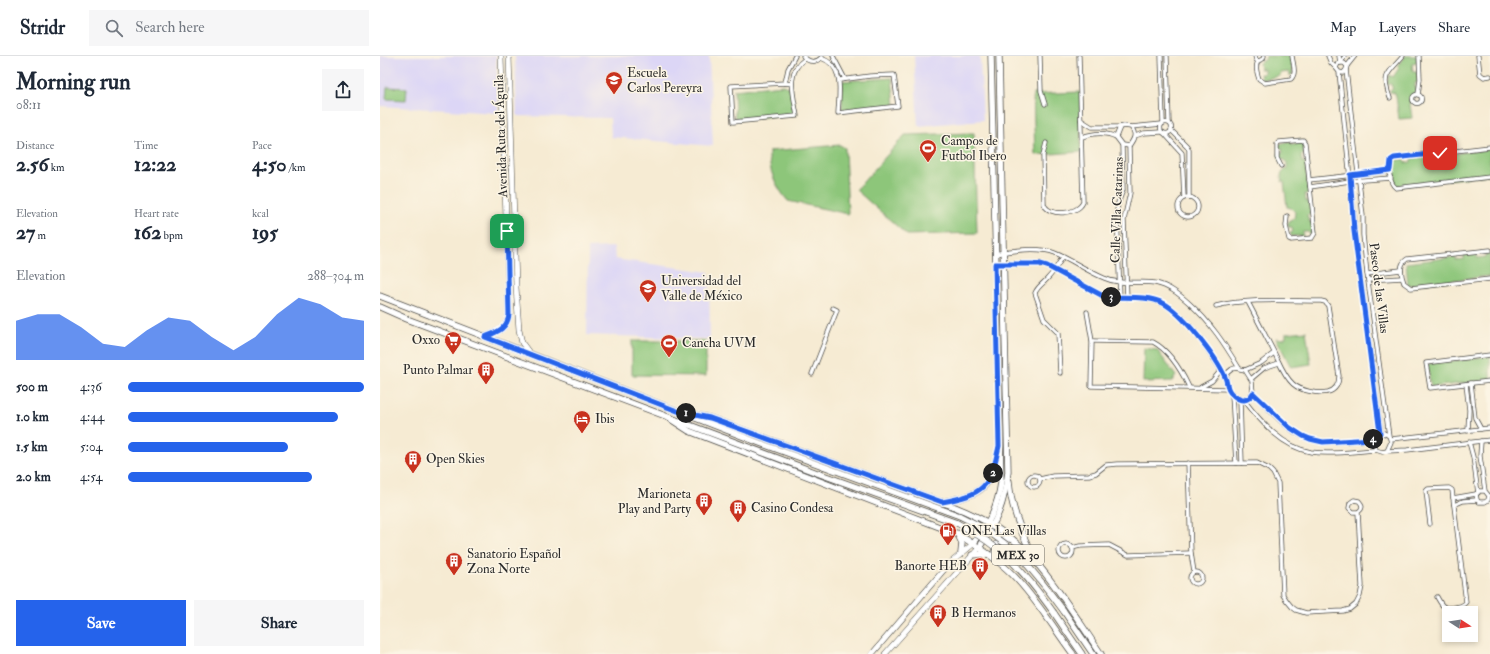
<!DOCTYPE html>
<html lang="en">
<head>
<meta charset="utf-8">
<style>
  body { margin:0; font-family:"IM FELL Double Pica",serif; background:#f6f6f7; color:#1f2937; height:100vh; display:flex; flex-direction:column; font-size:15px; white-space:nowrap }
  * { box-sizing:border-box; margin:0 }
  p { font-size:13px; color:#747a83 }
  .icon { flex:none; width:22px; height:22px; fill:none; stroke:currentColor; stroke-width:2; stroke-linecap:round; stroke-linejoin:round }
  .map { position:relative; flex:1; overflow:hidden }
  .side { display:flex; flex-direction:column; background:#fff; width:380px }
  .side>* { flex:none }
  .needle { width:26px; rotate:102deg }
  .buttons { position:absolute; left:1062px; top:550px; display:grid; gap:8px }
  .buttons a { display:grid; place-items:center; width:36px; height:36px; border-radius:0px; background:#fff; box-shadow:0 2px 6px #0003; font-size:20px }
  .pin { position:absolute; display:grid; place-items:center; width:34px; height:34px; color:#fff; margin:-17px; border-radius:8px; box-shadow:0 2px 6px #0006 }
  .km { position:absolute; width:20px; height:20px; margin:-10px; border-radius:50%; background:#222; color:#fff; font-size:11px; line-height:20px; text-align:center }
  .round { display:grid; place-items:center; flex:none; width:42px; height:42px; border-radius:0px; background:#f6f6f7 }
  .head { display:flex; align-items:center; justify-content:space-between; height:68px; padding:0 16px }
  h1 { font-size:22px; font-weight:800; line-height:30px }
  .stats { display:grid; grid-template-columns:repeat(3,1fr); gap:6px; height:68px; padding:4px 16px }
  .stats div { display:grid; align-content:center }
  .stats b { font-size:20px; font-weight:800 }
  .stats small { font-size:11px; font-weight:400 }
  .stats p { font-size:11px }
  .chart { height:112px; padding:8px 16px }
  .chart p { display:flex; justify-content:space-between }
  .chart svg { width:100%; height:72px; margin-top:4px; fill:#2563eb; opacity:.7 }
  .button { display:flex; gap:8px; margin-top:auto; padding:8px 16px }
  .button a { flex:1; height:46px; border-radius:0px; background:#2563eb; color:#fff; font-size:16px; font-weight:800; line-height:46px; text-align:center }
  .button a+a { background:#f6f6f7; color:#1f2937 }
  ul { padding:0 16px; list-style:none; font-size:13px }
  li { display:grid; grid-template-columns:64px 48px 1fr; align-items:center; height:30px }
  li i { height:10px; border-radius:5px; background:#2563eb }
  header { display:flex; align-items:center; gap:24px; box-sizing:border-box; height:56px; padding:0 20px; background:#fff; border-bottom:1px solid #e0e1e3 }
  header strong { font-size:19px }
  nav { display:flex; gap:22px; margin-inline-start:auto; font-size:14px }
  .search { width:280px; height:36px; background:#f6f6f7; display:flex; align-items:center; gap:10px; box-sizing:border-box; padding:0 14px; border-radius:0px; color:#747a83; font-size:15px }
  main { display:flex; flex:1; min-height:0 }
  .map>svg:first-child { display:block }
</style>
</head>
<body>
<header>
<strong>Stridr</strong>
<div class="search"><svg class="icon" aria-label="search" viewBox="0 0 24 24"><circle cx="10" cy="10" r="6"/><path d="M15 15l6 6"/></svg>Search here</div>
<nav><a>Map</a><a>Layers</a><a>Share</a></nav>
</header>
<main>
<section class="side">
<div class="head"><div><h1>Morning run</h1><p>08:11</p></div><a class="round"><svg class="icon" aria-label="share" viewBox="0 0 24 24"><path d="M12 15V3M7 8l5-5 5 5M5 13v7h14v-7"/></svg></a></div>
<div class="stats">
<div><p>Distance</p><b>2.56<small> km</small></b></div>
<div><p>Time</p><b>12:22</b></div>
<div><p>Pace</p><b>4:50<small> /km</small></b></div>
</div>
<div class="stats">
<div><p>Elevation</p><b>27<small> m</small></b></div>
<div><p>Heart rate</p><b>162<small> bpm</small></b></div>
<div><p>kcal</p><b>195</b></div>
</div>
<div class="chart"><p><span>Elevation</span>288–304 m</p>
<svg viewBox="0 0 160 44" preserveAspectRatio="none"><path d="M0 44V20L10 16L20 16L30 24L40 34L50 36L60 26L70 18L80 20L90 30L100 38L110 30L120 16L130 6L140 10L150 18L160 20V44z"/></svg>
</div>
<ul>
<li><b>500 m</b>4:36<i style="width:100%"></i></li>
<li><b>1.0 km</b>4:44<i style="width:89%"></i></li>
<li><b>1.5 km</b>5:04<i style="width:68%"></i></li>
<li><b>2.0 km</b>4:54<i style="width:78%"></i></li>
</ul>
<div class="button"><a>Save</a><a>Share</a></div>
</section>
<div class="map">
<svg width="1110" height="598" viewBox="0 0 1110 598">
  <rect width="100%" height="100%" fill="#fcf5e5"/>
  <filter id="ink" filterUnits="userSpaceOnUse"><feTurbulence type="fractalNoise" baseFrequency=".025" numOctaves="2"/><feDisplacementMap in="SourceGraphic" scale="8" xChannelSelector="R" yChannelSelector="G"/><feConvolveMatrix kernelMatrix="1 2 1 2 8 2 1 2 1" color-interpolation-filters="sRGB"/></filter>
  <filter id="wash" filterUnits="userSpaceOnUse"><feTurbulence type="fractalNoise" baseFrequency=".012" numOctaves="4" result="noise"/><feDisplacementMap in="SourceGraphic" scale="16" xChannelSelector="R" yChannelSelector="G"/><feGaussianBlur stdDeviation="0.9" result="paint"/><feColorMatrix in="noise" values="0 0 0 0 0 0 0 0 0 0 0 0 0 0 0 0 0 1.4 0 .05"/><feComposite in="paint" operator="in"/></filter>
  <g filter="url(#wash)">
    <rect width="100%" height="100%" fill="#f6ebd3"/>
    <g fill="#dcd6f6">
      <polygon points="0,0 116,0 118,57 0,50"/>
      <polygon points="135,0 329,0 333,90 231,81 230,62 137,60"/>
      <polygon points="534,0 600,0 603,64 538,70"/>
      <polygon points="234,191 235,203 329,216 330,283 207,279 208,192"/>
    </g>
    <g fill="#8dc67a" stroke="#5c7852">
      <polygon points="886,0 911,0 913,17 912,19 909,19 909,16 900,17 900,20 885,23 881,23 880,18 884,18 884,13 880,13 879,7 885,4"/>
      <path d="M1025 0H1037V7L1032 8 1033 16H1037L1038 26 1035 27V32H1038V35C1026 42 1031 50 1032 62L1019 63 1016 40 1015 37 1010 36V34L1013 33 1010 27 1007 28 1009 19 1013 21 1019 12 1017 10Z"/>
      <polygon points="512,22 515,50 462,54 462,25"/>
      <polygon points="403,29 410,32 415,58 355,64 354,34"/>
      <polygon points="7,31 27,32 26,44 6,43"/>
      <polygon points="700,36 701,96 655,99 653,38"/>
      <polygon points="594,77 597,177 527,179 476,134 525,79"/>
      <path d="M916 85H922L924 88V98L921 99 922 106H925L929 138H925L926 145H929L931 158 927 159 929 166 932 165 933 177 931 180 929 176H923V180H911L910 177 913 176 912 171H908V166L914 163 915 156 911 152 907 151 904 126H902C900 116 901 119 907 112V107L905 104 899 103 898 98 903 97 902 92H899V88L911 86 912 89 917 88Z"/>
      <path d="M460 89 465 92V95L468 158 408 145C396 131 388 114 389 95Z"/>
      <polygon points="1110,93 1110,119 1016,130 1012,112 1013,105 1024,103 1025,107 1031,106 1031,102 1045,101 1046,105 1056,104 1056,100"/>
      <polygon points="1106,197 1110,197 1110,220 1028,229 1026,207 1075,201 1076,204 1084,203 1084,199 1097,198 1097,202 1106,201"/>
      <polygon points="926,275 931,308 911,311 896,282 903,283 906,281 906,277"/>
      <polygon points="252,285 326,285 326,320 252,319"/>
      <polygon points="764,292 777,294 796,320 792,325 763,326"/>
      <polygon points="1110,300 1110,324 1051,331 1047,308"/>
    </g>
  </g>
  <g filter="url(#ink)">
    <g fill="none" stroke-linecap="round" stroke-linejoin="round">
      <g stroke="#494844" stroke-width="5">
        <g id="street">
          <path d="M423 0C429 7 436 7 442 1"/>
          <polyline points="453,0 465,23"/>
          <polyline points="660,0 661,35 665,48"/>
          <polyline points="781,0 783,67"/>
          <polyline points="787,0 789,67"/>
          <polyline points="875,0 876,4 878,5"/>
          <path d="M884 0 883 3 878 5C875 11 877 17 879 23L885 27 911 23C917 17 913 8 912 0"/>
          <polyline points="948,0 951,7 956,12"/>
          <polyline points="959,0 960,7"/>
          <polyline points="1098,0 1100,18 1104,21 1110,20"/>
          <path d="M441 2C465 10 459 37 458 57L518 50 514 19 490 20 460 24"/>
          <polyline points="961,6 965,0"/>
          <polyline points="967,10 975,0"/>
          <polyline points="966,14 983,160 983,179 987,218 1009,380 1011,386 1007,395 1002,396 996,394 993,386 995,380 1004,377 1009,380"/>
          <polyline points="959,16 963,17 966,14 967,10 964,7 958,7 956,12 959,16 974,161 974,175 1001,377"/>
          <polyline points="405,27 408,13 415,0"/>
          <path d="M412 28 405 27 351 30 353 66 417 60C414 40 405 16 425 3"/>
          <circle cx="1037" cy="43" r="4.5"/>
          <polyline points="1038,39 1040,23 1039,0"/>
          <path d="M1010 42C1001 18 1008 18 1023 0"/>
          <polyline points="701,64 712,71 740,71"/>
          <circle cx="786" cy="72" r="5.5"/>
          <path d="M744 70 751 71C757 78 754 83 749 90L742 89 736 81 740 71Z"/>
          <polyline points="751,71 782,68"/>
          <polyline points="791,74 807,90 809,94 809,141"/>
          <polyline points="784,77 802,97 804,142"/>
          <polyline points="755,80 764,77 781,76"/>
          <path d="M702 81C713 77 724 75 736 81"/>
          <path d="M666 87 663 99 664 148C668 161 698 159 703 146L699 0"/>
          <path d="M1110 91 1014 102 1011 104C1009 112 1008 126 1016 132L1110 121"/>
          <polyline points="901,110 897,102 897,88 899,86 923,84 925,87 935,177 932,182 911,184 909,183 906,170 907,160"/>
          <polyline points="929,124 1010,115"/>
          <polyline points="930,131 970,125 1011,122"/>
          <circle cx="808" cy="151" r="10"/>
          <path d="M1110 194 1027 203C1019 208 1021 219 1024 227L1031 232 1110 223"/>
          <path d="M615 198C631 194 660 191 675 197 692 204 707 215 724 222 741 230 758 224 775 227 789 230 799 238 809 247 831 267 844 287 859 312"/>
          <path d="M615 208H660L667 210 723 240 728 241C743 242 760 240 774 244 804 252 830 297 846 322"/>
          <polyline points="987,218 1021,214"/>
          <polyline points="988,224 1022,222"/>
          <polyline points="740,242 737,154 738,147 743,134 742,89"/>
          <polyline points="747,242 744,164 750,137 749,90"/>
          <path d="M836 250C868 242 908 245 941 245L945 246 948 250 959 320C959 327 956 334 948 336 937 338 921 335 913 328 904 320 899 306 894 296 885 279 877 263 868 246"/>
          <polyline points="707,256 712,285 711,330 848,333"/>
          <path d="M712 285 773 286C790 295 801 314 809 331"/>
          <polyline points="1110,299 1046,307 1050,332 1110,325"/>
          <path d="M855 312 865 314 872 325 873 337 867 343C853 347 844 331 846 318L852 313Z"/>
          <polyline points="865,314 881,307 894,297"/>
          <path d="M680 317 678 277 664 263 655 237C658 230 664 227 668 222 674 216 678 208 683 201"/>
          <polyline points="432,318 457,254 453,252"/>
          <polyline points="871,323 884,312 899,307"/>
          <polyline points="1091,327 1095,362 1101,373"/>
          <polyline points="1086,328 1089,354 1088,375"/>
          <polyline points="821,331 832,325 841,314"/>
          <path d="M873 337C891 355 911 381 937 385 954 388 976 384 993 383"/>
          <polyline points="852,339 856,407"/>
          <polyline points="860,344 862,407"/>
          <path d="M864 344C881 366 902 391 931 396 952 399 975 395 996 394"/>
          <polyline points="1011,383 1110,372"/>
          <polyline points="1101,385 1100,400 1105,435 1109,440 1108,444 1105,446 1099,446 1097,444 1096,438 1099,435 1105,435"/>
          <polyline points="1089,386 1093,401 1098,437"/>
          <polyline points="1007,395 1027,394 1110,384"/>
          <polyline points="808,407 811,497 814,516"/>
          <circle cx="654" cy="425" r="6"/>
          <path d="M660 423 673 420 709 419 716 417 726 409 737 408 877 407 889 413 893 417 898 427 903 539 907 545 912 551 916 554 926 557 963 555 970 553 976 548 980 540 982 530 978 456C983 453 983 449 979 445L974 444 970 447 969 452 973 456H978"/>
          <polyline points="1073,442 1096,438"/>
          <polyline points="1074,449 1083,445 1097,444"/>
          <path d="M1050 468 1046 435 1048 433 1069 432 1072 434 1086 546C1084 550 1071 553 1065 551 1061 550 1059 544 1057 541"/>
          <circle cx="686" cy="495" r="7"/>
          <polyline points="692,492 700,490 729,489 748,499 811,497"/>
          <circle cx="816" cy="522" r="6"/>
        </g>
      </g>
      <g stroke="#494844" stroke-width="6">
        <g id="secondary">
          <polyline points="129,0 136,231 139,274 142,287 150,298"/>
          <path d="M105 281C117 276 127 273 129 259L121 0"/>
          <polyline points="492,598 568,509 593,488"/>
          <polyline points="505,598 599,492"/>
        </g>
      </g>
      <g stroke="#494844" stroke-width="7">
        <g id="primary">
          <polyline points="0,240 380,387 580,460"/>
          <polyline points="0,251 27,263 440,418 577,467"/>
          <path d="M310 358 330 362 575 451C605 463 634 480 655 505 680 534 700 567 721 598"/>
          <path d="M292 364 309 375 575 477C586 479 593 474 594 463"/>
          <path d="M629 425C631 452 641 477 653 500"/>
          <path d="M562 446C598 439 610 435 618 398"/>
          <path d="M577 478C596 489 616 502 632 518 655 541 673 571 693 598"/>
          <polyline points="578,479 582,487 581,497"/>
          <path d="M593 488C608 469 618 451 621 426L611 0"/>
          <path d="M599 492C617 465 624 449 628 416L619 0"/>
          <polyline points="592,499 608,498"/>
          <polyline points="616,504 614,500 615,490 622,483 632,483"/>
          <polyline points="683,554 713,598"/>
          <polyline points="674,557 702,598"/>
        </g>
      </g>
      <use href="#street" stroke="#fff" stroke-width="3.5"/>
      <use href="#secondary" stroke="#fff" stroke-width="5"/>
      <use href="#primary" stroke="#fff" stroke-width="5.5"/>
      <g stroke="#494844" stroke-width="7" stroke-linecap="butt">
        <g id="primary-bridge">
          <path d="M580 460C630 483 651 511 683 554"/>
          <path d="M577 467C623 491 644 515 674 557"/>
        </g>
      </g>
      <use href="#primary-bridge" stroke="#fff" stroke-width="5.5"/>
    </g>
  </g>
  <g fill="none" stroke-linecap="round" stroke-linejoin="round" filter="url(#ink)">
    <g stroke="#fff" stroke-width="8">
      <path id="route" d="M127 175 129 259C127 273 117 276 105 281L300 356 330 362 562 446C604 438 610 432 619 390L615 208H660L667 210 723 240 728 241C745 242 767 239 783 247 802 257 836 300 845 321 848 328 846 334 853 339 861 346 868 346 873 337L909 371 923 380 930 383 943 386 993 383 1000 377 974 175 970 119 1010 114 1011 104 1014 102 1060 97"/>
    </g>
    <use href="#route" stroke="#2563eb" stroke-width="5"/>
  </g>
  <defs>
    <g id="school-pin" transform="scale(0.9)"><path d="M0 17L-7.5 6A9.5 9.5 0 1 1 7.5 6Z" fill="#c8321e" stroke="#fcf5e5"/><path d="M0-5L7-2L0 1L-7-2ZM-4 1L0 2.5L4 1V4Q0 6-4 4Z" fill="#fff"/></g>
    <g id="stadium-pin" transform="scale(0.9)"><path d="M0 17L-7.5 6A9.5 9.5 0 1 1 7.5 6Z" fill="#c8321e" stroke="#fcf5e5"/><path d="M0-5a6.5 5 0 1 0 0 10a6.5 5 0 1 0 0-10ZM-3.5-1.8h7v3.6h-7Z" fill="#fff"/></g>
    <g id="university-pin" transform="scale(0.9)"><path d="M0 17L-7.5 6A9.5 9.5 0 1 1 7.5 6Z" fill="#c8321e" stroke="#fcf5e5"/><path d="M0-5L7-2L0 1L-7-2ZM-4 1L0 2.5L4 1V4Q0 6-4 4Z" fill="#fff"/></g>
    <g id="supermarket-pin" transform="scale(0.9)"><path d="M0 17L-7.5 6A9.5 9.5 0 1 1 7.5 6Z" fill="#c8321e" stroke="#fcf5e5"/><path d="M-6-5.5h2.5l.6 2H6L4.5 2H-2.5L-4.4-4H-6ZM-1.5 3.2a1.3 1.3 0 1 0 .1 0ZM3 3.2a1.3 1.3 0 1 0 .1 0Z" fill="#fff"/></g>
    <g id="building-pin" transform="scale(0.9)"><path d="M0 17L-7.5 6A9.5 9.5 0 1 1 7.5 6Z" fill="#c8321e" stroke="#fcf5e5"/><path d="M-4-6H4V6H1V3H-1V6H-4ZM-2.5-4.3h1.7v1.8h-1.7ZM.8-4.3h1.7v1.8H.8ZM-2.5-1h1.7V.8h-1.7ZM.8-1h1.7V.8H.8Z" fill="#fff"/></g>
    <g id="hotel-pin" transform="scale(0.9)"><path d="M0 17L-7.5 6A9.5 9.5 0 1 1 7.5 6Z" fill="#c8321e" stroke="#fcf5e5"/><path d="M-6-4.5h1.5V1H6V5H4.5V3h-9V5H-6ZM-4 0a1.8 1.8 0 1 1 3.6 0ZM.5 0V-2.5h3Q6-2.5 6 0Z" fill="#fff"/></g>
    <g id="fuel-pin" transform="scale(0.9)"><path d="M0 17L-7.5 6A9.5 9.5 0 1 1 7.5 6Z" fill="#c8321e" stroke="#fcf5e5"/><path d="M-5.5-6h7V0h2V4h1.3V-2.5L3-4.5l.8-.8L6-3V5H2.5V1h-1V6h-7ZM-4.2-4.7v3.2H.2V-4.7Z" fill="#fff"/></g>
  </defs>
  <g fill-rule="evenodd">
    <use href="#school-pin" x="234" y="24"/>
    <use href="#stadium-pin" x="548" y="92"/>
    <use href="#university-pin" x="268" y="232"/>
    <use href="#supermarket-pin" x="73" y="284"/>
    <use href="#stadium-pin" x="289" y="287"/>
    <use href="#building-pin" x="106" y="314"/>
    <use href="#hotel-pin" x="202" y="363"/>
    <use href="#building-pin" x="33" y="403"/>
    <use href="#building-pin" x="324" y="445"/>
    <use href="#building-pin" x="358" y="452"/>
    <use href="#fuel-pin" x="568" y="475"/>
    <use href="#building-pin" x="74" y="505"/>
    <use href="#building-pin" x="600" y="510"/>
    <use href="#building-pin" x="558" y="557"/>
  </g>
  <g text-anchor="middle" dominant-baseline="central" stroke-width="3" stroke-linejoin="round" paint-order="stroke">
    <rect fill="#fcf5e5" stroke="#6a6863" stroke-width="1" x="612" y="489" width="52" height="20" rx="3"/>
    <g font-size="12" font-weight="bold" fill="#2b2b2b">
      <text x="638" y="499">MEX 30</text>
    </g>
    <g font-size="13" fill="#2b2b2b" stroke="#fcf5e5" text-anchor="start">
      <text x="247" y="17">Escuela<tspan x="247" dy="15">Carlos Pereyra</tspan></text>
      <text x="561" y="85">Campos de<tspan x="561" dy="15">Futbol Ibero</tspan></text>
      <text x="281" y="225">Universidad del<tspan x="281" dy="15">Valle de México</tspan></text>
      <text x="60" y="284" text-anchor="end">Oxxo</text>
      <text x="302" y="287">Cancha UVM</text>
      <text x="93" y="314" text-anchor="end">Punto Palmar</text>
      <text x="215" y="363">Ibis</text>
      <text x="46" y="403">Open Skies</text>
      <text x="311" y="438" text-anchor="end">Marioneta<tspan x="311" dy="15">Play and Party</tspan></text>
      <text x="371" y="452">Casino Condesa</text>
      <text x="581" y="475">ONE Las Villas</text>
      <text x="87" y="498">Sanatorio Español<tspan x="87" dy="15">Zona Norte</tspan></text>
      <text x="587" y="510" text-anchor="end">Banorte HEB</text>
      <text x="571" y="557">B Hermanos</text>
    </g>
    <g font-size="13" fill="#2b2b2b" stroke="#fcf5e5">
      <text transform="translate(121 80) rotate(-92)">Avenida Ruta del Águila</text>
      <text transform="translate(737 154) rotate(-88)">Calle Villa Catarinas</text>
      <text transform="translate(999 232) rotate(83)">Paseo de las Villas</text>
    </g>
  </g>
</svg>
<div class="buttons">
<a><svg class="needle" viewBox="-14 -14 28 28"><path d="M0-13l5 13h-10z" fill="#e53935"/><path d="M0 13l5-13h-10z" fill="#747a83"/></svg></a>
</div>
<div class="pin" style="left:127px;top:175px;background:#1e9e55"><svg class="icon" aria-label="arrive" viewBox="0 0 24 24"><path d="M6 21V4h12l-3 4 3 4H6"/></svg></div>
<div class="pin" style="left:1060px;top:97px;background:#d93025"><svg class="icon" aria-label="check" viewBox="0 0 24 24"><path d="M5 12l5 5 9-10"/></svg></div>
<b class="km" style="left:306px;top:357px">1</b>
<b class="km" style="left:613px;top:417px">2</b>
<b class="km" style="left:731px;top:241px">3</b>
<b class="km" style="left:993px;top:383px">4</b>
</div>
</main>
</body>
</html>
